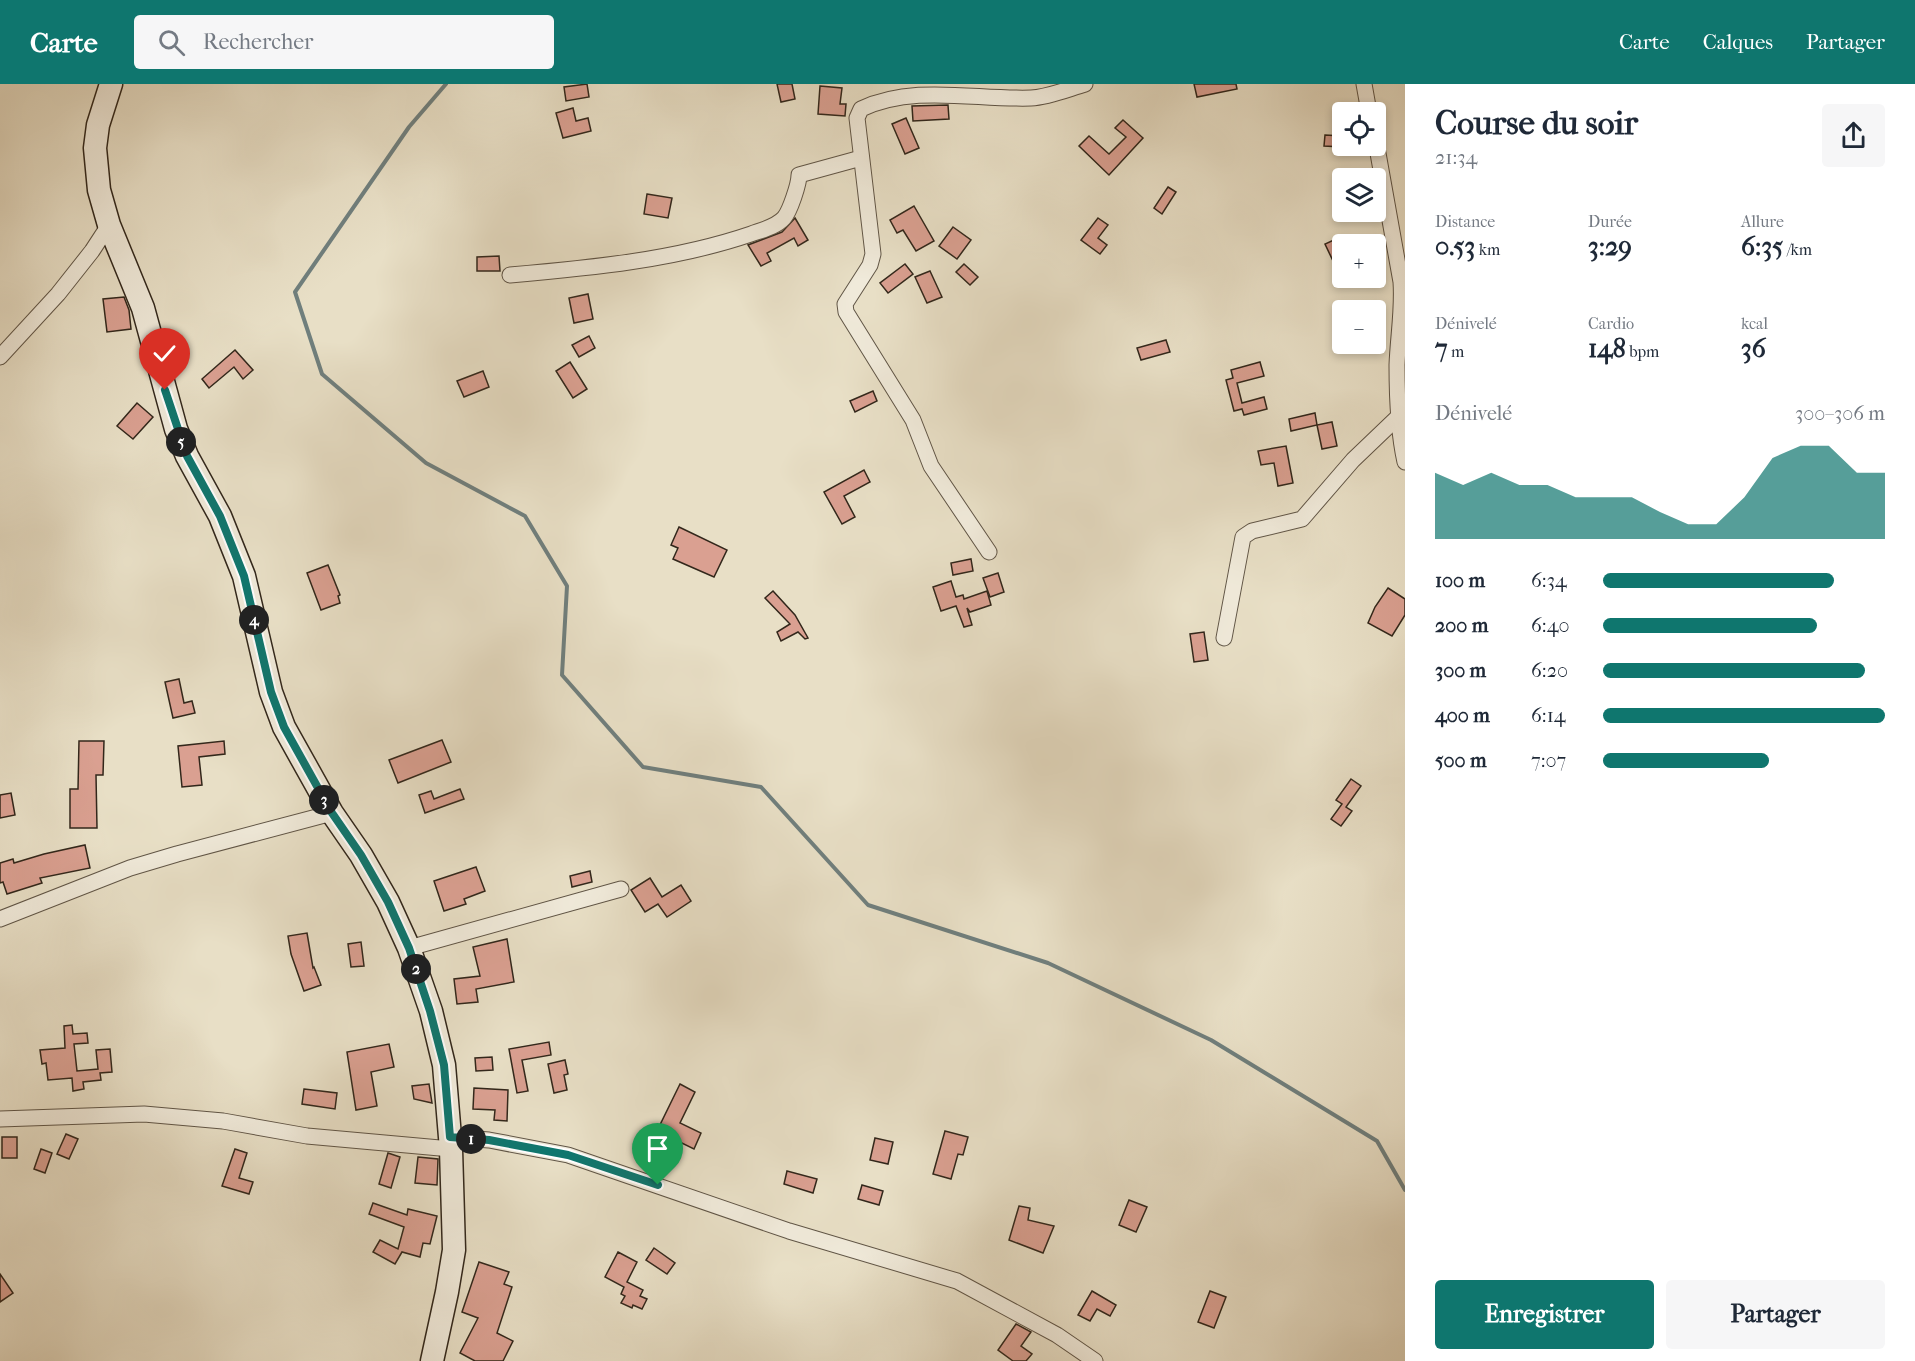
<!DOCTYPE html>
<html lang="fr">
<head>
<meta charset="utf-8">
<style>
  body { margin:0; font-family:"IM FELL French Canon",serif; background:#f6f6f7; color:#1f2937; height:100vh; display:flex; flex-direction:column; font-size:22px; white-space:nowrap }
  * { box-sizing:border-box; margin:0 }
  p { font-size:20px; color:#747a83 }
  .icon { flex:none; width:33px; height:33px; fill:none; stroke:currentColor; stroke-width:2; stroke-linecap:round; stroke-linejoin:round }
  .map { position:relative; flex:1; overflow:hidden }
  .side { display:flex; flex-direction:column; background:#fff; width:510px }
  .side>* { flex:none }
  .fabs { position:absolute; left:1332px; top:18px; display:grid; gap:12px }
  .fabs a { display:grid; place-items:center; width:54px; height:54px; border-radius:6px; background:#fff; box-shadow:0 3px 9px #0003; font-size:30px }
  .pin { position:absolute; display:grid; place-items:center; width:51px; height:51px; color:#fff; margin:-62px -26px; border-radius:50% 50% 50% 0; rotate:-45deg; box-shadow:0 0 6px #0007 }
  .pin .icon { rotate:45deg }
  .km { position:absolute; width:30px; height:30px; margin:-15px; border-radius:50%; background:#222; color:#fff; font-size:16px; line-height:30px; text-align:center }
  .round { display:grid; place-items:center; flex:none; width:63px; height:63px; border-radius:6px; background:#f6f6f7 }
  .headline { display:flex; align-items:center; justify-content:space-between; height:102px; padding:0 30px }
  h1 { font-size:33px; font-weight:700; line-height:45px }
  .metrics { display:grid; grid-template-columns:repeat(3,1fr); gap:9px; height:102px; padding:6px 30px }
  .metrics div { display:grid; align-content:center }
  .metrics b { font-size:26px; font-weight:700 }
  .metrics small { font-size:16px; font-weight:400 }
  .metrics p { font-size:16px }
  .chart { height:168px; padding:12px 30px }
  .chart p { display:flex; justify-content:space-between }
  .chart svg { width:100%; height:108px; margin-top:6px; fill:#0f766e; opacity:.7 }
  .button { display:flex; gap:12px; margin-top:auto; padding:12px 30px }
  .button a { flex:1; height:69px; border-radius:6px; background:#0f766e; color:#fff; font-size:24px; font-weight:700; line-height:69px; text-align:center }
  .button a+a { background:#f6f6f7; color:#1f2937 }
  ul { padding:0 30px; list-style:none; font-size:20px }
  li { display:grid; grid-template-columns:96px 72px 1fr; align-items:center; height:45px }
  li i { height:15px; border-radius:8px; background:#0f766e }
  header { display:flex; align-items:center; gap:36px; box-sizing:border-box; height:84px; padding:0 30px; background:#0f766e; color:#fff }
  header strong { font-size:28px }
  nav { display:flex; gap:33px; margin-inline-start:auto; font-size:21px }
  .search { width:420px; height:54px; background:#f6f6f7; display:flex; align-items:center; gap:15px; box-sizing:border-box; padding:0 21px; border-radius:6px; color:#747a83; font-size:22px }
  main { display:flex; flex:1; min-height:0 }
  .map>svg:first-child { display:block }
</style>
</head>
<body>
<header>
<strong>Carte</strong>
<div class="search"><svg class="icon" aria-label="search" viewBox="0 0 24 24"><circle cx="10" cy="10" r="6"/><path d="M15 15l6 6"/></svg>Rechercher</div>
<nav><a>Carte</a><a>Calques</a><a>Partager</a></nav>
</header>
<main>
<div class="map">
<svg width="1405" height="1277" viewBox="0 0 1405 1277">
  <rect width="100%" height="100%" fill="#e8dfc6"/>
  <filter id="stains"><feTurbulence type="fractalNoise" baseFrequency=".00333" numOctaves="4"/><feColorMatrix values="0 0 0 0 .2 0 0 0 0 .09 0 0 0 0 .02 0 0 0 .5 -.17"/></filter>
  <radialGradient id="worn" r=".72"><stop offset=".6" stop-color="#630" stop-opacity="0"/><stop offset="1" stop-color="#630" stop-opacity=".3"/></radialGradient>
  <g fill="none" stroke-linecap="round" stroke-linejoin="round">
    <polyline stroke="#707f7d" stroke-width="4" points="446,0 409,43 295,208 322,290 426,379 525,432 567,502 562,591 643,683 761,703 868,821 1048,879 1211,956 1377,1057 1405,1106"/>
  </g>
  <g fill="#daa091" stroke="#32271b" stroke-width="1.5">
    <polygon points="587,0 589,13 566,17 564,3"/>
    <polygon points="777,0 792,0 795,15 781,18"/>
    <polygon points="1194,0 1236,0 1237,5 1197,13"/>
    <polygon points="820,2 842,4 840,20 846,20 845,32 818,30"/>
    <polygon points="948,21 949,35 913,37 912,22"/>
    <polygon points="573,24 576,37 588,34 591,47 563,54 556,29"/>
    <polygon points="906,34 919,64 905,70 892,40"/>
    <polygon points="1123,36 1143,54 1109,91 1079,62 1089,52 1109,70 1126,53 1115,44"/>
    <polygon points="1325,51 1342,52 1342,63 1324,62"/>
    <polygon points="1168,103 1176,108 1162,130 1154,124"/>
    <polygon points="647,110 672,114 668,134 644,130"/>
    <polygon points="914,122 934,157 916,167 903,146 897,149 890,136"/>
    <polygon points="795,134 808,156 798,162 794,154 767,169 771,177 761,182 748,161 782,148"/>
    <polygon points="1098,134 1108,141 1098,154 1107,161 1100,170 1081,156"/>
    <polygon points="953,143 971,156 957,175 939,162"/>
    <polygon points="1336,155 1342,169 1342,196 1325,160"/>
    <polygon points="499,172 500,187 477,187 477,173"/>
    <polygon points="905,180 913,190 888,209 880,199"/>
    <polygon points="964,180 978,193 970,201 956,188"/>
    <polygon points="930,187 942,213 927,219 915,193"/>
    <polygon points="588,210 593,235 574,239 569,214"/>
    <polygon points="124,213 129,226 131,245 107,248 103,215"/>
    <polygon points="589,252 595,264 579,273 572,261"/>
    <polygon points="1166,256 1170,268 1141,276 1137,264"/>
    <polygon points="235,266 253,286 243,295 234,283 209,304 202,295"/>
    <polygon points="570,278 587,305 573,314 556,287"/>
    <polygon points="1260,278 1264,292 1237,299 1242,319 1264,313 1267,325 1244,331 1242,325 1234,327 1226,296 1233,294 1231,286"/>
    <polygon points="483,287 489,303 464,313 457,297"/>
    <polygon points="873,307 877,317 855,328 850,317"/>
    <polygon points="137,319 153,333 133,355 117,342"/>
    <polygon points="1315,329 1317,341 1291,347 1289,335"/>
    <polygon points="1332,338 1337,362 1322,365 1317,341"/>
    <polygon points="1286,362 1293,399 1278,402 1274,379 1261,381 1258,367"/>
    <polygon points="864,386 870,398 844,412 855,433 842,440 824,408"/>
    <polygon points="679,443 727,466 714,493 673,475 678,464 671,461"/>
    <polygon points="971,475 973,487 953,491 951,479"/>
    <polygon points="328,481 340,511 338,512 340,519 321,526 307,489"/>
    <polygon points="998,489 1004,508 990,513 983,494"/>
    <polygon points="951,497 956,513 963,511 964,515 987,507 991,521 970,528 967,524 972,541 964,543 956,522 941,527 933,503"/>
    <polygon points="1388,504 1405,515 1405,531 1392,552 1368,539 1375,523"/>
    <polygon points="773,507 795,531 808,554 805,555 798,548 781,557 777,548 790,540 765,514"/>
    <polygon points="1204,548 1208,576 1194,578 1190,550"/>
    <polygon points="179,595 184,619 192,617 195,629 173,634 165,598"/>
    <polygon points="442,656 451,678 398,699 389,676"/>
    <polygon points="79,657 104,657 103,691 96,691 97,744 70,744 70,705 78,705"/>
    <polygon points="224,657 225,670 199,673 202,701 182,703 178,662"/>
    <polygon points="1351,695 1361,702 1346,723 1352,727 1341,742 1331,735 1342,720 1336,716"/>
    <polygon points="460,705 464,715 425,729 419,711 431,707 434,715"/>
    <polygon points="11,709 15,731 0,734 0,711"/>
    <polygon points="85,761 90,784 40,794 42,799 7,810 3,798 0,799 0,779 13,775 14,779 44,770"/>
    <polygon points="476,783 485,807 464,815 466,820 444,827 434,797"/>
    <polygon points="590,787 592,798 572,803 570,792"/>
    <polygon points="650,794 662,813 681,801 691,817 667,833 658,820 645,828 631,806"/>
    <polygon points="307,849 313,884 314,883 321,901 304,907 291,870 288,852"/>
    <polygon points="507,855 514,898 476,905 478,918 457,920 454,895 480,892 473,863"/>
    <polygon points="361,858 364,882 351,883 348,860"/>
    <polygon points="72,941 73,950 87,949 88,959 74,960 77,987 98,985 96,966 110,965 112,988 100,989 101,996 83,998 84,1005 73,1007 72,994 48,996 46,979 42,980 40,966 65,964 64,942"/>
    <polygon points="549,958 551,971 522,976 528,1007 517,1009 509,965"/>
    <polygon points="389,960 394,983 371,988 377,1022 356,1026 347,968"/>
    <polygon points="492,973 493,986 476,987 475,974"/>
    <polygon points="565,976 568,990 564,991 567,1006 554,1009 548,980"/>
    <polygon points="429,1000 432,1019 414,1015 412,1002"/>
    <polygon points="680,1000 695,1008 680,1039 701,1049 694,1065 657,1047"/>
    <polygon points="474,1004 508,1006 507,1037 494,1036 495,1026 473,1025"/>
    <polygon points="304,1005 337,1009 335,1025 302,1020"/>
    <polygon points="945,1047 968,1053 963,1071 958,1070 951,1095 933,1090"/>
    <polygon points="66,1050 78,1055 69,1075 57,1070"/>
    <rect x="2" y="1053" width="15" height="21"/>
    <polygon points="875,1054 893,1058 888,1080 870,1076"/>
    <polygon points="41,1065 52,1069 45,1089 34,1085"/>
    <polygon points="235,1065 247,1069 239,1094 253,1098 249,1110 222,1102"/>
    <polygon points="388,1069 400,1073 391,1104 379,1100"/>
    <polygon points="418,1073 438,1075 437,1101 415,1099"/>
    <polygon points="787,1087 817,1095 813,1109 784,1100"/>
    <polygon points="862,1101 883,1107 879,1121 858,1115"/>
    <polygon points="1129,1116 1147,1123 1136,1148 1119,1141"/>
    <polygon points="373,1119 407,1131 408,1125 437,1132 430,1160 423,1159 420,1173 402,1168 395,1180 373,1168 380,1156 398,1165 404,1143 369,1130"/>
    <polygon points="1019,1122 1030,1124 1028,1136 1054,1142 1043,1169 1009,1156"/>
    <polygon points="654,1164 675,1179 667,1190 646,1176"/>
    <polygon points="618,1168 637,1178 627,1198 643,1206 640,1212 647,1215 642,1225 633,1221 632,1224 621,1219 625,1212 621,1210 624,1203 605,1193"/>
    <polygon points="479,1178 509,1188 504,1200 512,1203 497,1249 513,1257 503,1277 475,1277 460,1269 478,1234 462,1228"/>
    <polygon points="0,1190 13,1209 0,1218"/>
    <polygon points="1092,1207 1116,1221 1110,1232 1097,1225 1090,1237 1078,1231"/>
    <polygon points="1210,1207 1226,1213 1214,1244 1198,1238"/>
    <polygon points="1016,1240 1031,1248 1021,1262 1032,1270 1026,1277 1013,1277 998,1266"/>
  </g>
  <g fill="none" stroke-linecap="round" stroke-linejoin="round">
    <g stroke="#605546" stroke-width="17">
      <g id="street">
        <polyline points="1364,0 1369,28"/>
        <path d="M1376 58 1401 198C1403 226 1398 253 1397 281 1397 313 1398 347 1405 378"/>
        <path d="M510 191C590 184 675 176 751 150 762 146 776 143 784 134 790 127 799 100 799 91L861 74"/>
        <polyline points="0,273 58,210 92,167 109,141"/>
        <path d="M989 468 931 382 913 336 846 228 845 220 870 181 873 170 857 34 861 25C914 0 975 16 1031 14 1049 13 1068 5 1085 0"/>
        <polyline points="1224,554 1243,453 1252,447 1302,435 1353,376 1399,332"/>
        <polyline points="0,835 130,784 177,770 332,729"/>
        <polyline points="409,864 621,805"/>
        <polyline points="0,1035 144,1030 223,1037 307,1052 451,1065"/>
        <polyline points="450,1053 489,1056 568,1071 789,1147 957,1197 1057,1251 1095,1277"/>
      </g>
    </g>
    <g stroke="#32271b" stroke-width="25">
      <polyline id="secondary" points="111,0 98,41 95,64 99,106 109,141 143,224 176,345 187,372 220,432 244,492 271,608 284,643 332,729 361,771 388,818 409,864 431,927 444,981 451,1065 454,1166 447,1208 432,1277"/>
    </g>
    <use href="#street" stroke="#f0eada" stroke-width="15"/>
    <use href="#secondary" stroke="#f0eada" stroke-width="22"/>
  </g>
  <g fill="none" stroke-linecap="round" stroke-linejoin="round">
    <g stroke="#fff" stroke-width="12">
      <polyline id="route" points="165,306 187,372 220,432 244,492 271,608 284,643 332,729 361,771 388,818 409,864 430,927 444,981 450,1053 489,1056 568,1071 658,1101"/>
    </g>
    <use href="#route" stroke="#0f766e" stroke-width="8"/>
  </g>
  <rect width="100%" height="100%" filter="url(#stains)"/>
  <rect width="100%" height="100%" fill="url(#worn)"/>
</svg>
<div class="fabs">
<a><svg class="icon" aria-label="locate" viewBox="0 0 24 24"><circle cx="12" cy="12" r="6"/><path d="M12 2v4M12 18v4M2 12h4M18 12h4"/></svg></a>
<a><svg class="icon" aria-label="layers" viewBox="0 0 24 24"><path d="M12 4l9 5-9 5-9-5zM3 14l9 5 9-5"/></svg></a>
<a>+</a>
<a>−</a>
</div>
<div class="pin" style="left:658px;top:1101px;background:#1e9e55"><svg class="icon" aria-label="arrive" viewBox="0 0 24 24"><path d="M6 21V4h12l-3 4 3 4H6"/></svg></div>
<div class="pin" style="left:165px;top:306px;background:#d93025"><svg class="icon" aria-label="check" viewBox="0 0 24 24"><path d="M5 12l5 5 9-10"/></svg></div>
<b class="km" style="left:471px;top:1055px">1</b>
<b class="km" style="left:416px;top:885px">2</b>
<b class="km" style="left:324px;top:716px">3</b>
<b class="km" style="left:254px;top:536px">4</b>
<b class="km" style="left:181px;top:358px">5</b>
</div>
<section class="side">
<div class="headline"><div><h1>Course du soir</h1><p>21:34</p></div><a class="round"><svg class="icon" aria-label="share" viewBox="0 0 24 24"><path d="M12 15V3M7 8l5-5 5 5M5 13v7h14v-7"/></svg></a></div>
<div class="metrics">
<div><p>Distance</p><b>0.53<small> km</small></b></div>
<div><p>Durée</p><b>3:29</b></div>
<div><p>Allure</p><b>6:35<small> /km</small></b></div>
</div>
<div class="metrics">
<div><p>Dénivelé</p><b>7<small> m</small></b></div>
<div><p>Cardio</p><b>148<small> bpm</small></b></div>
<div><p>kcal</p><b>36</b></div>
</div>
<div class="chart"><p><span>Dénivelé</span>300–306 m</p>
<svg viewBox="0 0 160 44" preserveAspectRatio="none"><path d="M0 44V17L10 22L20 17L30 22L40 22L50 27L60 27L70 27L80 33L90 38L100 38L110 27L120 11L130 6L140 6L150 17L160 17V44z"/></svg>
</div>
<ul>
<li><b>100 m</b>6:34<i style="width:82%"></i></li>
<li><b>200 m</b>6:40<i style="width:76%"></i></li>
<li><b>300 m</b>6:20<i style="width:93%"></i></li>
<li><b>400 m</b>6:14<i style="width:100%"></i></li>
<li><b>500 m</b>7:07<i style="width:59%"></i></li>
</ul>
<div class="button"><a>Enregistrer</a><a>Partager</a></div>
</section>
</main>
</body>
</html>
